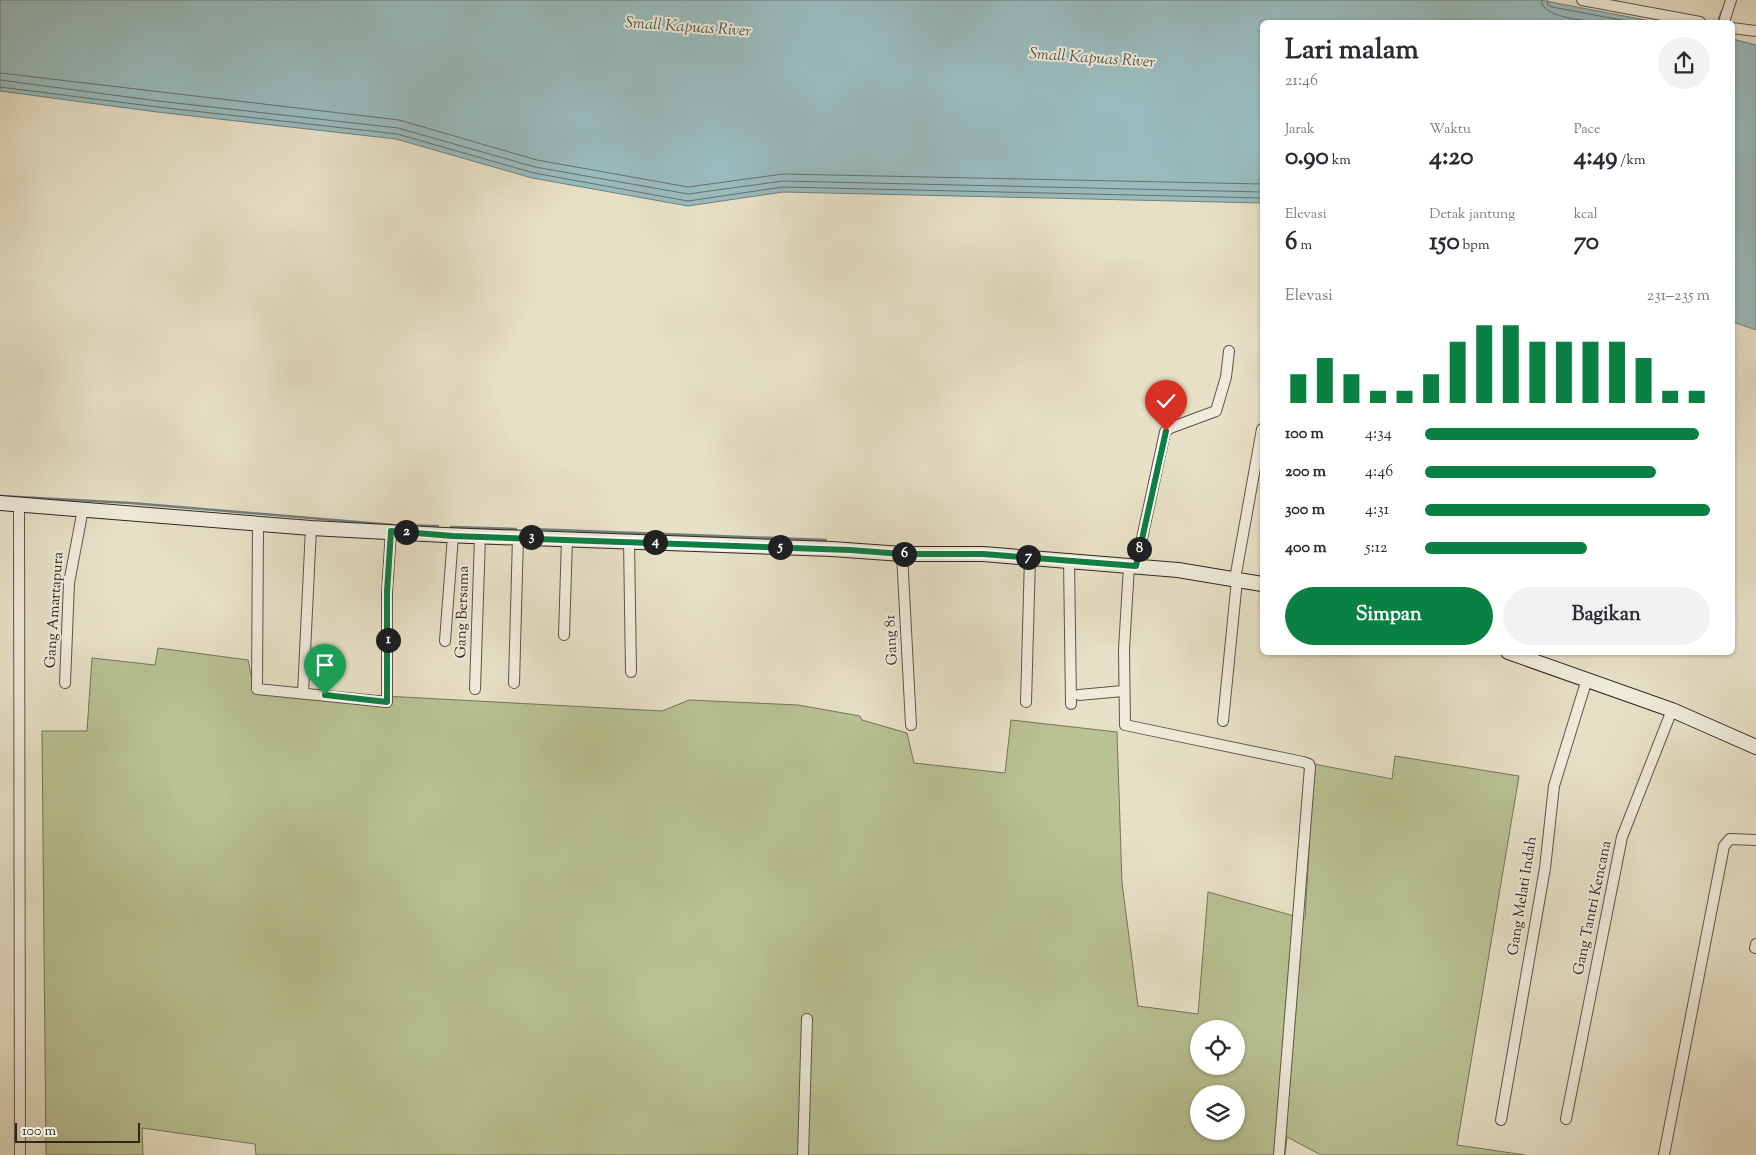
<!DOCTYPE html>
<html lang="id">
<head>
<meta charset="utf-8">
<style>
  body { margin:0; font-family:"Sorts Mill Goudy",serif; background:#f2f2f3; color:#2b2b33; height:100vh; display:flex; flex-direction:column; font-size:19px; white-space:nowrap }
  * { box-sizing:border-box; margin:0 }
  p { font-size:16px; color:#7c7c81 }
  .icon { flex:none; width:28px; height:28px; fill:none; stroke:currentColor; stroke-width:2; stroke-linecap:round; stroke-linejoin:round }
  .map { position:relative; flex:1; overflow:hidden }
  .sheet { position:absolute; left:1260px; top:20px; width:475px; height:635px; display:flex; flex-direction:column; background:#fff; border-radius:8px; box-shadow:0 1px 4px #0004 }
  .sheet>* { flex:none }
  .fabs { position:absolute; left:1190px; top:1020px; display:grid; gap:10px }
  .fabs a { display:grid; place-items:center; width:55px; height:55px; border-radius:50%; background:#fff; box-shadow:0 1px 4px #0004; font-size:25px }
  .scale { position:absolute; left:15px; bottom:12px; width:125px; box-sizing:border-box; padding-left:5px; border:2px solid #312520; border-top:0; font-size:14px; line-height:18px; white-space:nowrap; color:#312520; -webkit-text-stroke:4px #efebda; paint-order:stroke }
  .pin { position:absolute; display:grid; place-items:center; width:42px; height:42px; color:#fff; margin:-51px -21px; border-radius:50% 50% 50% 0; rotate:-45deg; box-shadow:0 0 5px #0007 }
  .pin .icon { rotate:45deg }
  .km { position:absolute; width:25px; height:25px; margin:-12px; border-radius:50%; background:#222; color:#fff; font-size:14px; line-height:25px; text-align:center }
  .round { display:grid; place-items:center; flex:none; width:52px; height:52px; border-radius:26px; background:#f2f2f3 }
  .headline { display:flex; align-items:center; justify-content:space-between; height:85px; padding:0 25px }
  h1 { font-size:28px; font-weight:700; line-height:38px }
  .metrics { display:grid; grid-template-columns:repeat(3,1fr); gap:8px; height:85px; padding:5px 25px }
  .metrics div { display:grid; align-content:center }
  .metrics b { font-size:25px; font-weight:700 }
  .metrics small { font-size:14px; font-weight:400 }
  .metrics p { font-size:14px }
  .chart { height:140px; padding:10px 25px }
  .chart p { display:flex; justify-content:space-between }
  .chart svg { width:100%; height:90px; margin-top:5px; stroke:#0b8043; stroke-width:6 }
  .button { display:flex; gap:10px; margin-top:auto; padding:10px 25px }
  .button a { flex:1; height:58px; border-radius:30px; background:#0b8043; color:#fff; font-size:20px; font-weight:700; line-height:58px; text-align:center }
  .button a+a { background:#f2f2f3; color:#2b2b33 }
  ul { padding:0 25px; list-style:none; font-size:16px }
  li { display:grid; grid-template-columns:80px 60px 1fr; align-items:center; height:38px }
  li i { height:12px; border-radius:6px; background:#0b8043 }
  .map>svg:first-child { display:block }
</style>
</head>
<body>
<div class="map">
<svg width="1756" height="1155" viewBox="0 0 1756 1155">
  <rect width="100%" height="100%" fill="#e7e0c6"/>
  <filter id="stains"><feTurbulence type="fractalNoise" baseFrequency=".004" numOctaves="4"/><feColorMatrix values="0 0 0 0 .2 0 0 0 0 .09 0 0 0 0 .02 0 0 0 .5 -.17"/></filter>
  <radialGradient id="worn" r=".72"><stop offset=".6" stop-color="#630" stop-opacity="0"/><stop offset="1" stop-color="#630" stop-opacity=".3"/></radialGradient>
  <path fill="#b8c293" stroke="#74745a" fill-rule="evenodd" d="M158 648 248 660 254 689 662 711 689 700 798 705 860 716 862 720 907 733 914 763 1005 773 1011 720 1117 732 1122 883 1138 1006 1198 1014 1208 892 1305 919 1314 764 1392 779 1395 756 1519 776 1457 1145 1525 1155H1321L1287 1137 1285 1155H256L255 1144 142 1128 143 1155H46L42 731H87L92 658 155 665ZM1199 1029H1236V1066H1199ZM1199 1094H1236V1131H1199Z"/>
  <g fill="#99bbbd" stroke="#6f7f7e">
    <polygon points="0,0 1540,0 1656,22 1262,22 1262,203 783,192 688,206 532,178 396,139 157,112 0,91"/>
    <polygon points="1733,39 1756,45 1756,330 1733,322"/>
  </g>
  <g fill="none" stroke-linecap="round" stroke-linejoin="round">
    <g stroke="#65706e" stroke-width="1">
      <path d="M1541 0C1542 18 1583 20 1599 22"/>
      <polyline points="1547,0 1548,5 1552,7 1632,22"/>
      <polyline points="0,73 399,120 537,160 688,187 783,174 1262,184"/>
      <polyline points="0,80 158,101 398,128 535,167 688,194 783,181 1262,192"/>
      <polyline points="0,87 158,107 397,134 534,173 688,201 783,187 1262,198"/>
    </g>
    <g stroke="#6f7f7e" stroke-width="2.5">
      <polyline points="1719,19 1722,11"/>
      <polyline points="0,496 131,503 393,525 438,526"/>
      <polyline points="451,527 516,529"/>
      <polyline points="530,529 826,540"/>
    </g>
    <g stroke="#5e544a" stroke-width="12">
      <g id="street">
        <polyline points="1582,0 1700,22"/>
        <polyline points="1724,22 1731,0"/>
        <polyline points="1732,28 1756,31"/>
        <polyline points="19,504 20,1155"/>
        <polyline points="258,523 257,689 387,702 387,592 391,531"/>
        <polyline points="629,541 631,672"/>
        <polyline points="902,554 911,725"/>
        <polyline points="1069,559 1071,704"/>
        <polyline points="1129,566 1124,649 1125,725 1303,762 1309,764 1310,767 1279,1155"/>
        <polyline points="1136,566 1165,432 1170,428 1216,411 1226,377 1229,351"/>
        <polyline points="1235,579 1262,429"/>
        <polyline points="564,635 567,539"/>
        <polyline points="445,641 453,536"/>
        <polyline points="65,683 69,583 83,509"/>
        <polyline points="514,683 518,537"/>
        <polyline points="475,689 480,536"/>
        <polyline points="303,693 311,528"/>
        <polyline points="1079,695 1123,691"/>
        <polyline points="1026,702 1030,557"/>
        <polyline points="1223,721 1237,580"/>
        <polyline points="1755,948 1756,944"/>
        <polyline points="1566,1119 1622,837 1672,710"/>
        <polyline points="1501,1120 1545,868 1554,786 1587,679"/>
        <polyline points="803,1155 807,1019"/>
        <polyline points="1664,1155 1724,846 1730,839 1756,840"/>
      </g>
    </g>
    <g stroke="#312520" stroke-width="16">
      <g id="secondary">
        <polyline points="0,503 311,528 444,535 832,549 902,554 983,554 1178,570 1262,584"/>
        <polyline points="1508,652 1672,710 1756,747"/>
      </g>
    </g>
    <use href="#street" stroke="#efebda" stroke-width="10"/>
    <use href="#secondary" stroke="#efebda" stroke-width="14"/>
  </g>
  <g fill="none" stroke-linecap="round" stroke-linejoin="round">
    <g stroke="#fff" stroke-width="10">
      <polyline id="route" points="325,695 387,702 387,592 391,531 453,536 850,550 902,554 983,554 1136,566 1166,431"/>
    </g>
    <use href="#route" stroke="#0b8043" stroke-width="6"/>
  </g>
  <g text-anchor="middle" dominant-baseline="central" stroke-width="4" stroke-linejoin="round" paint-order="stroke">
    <g font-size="15" fill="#312520" stroke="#efebda">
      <text transform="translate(55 610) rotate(-86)">Gang Amartapura</text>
      <text transform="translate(463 612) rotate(-88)">Gang Bersama</text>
      <text transform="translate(892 640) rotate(-93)">Gang 81</text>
      <text transform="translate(1523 896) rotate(-81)">Gang Melati Indah</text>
      <text transform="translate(1593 908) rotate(-78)">Gang Tantri Kencana</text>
    </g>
    <g font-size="16" font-style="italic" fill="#50524f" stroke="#efebda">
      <text transform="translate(688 28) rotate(4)">Small Kapuas River</text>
      <text transform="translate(1092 59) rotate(4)">Small Kapuas River</text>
    </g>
  </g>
  <rect width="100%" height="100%" filter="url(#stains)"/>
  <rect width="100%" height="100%" fill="url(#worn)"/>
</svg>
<div class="fabs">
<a><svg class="icon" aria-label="locate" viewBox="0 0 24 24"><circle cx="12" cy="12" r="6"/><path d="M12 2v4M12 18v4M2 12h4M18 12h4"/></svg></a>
<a><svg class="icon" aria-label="layers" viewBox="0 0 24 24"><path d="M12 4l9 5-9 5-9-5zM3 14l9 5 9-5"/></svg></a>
</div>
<div class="scale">100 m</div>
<div class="pin" style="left:325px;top:695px;background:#1e9e55"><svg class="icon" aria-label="arrive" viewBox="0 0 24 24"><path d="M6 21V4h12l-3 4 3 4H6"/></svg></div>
<div class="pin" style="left:1166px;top:431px;background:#d93025"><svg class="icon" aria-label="check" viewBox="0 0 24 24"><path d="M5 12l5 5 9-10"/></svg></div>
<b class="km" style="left:388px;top:640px">1</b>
<b class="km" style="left:406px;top:532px">2</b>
<b class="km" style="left:531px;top:537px">3</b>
<b class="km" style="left:655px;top:542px">4</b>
<b class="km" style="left:780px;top:547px">5</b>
<b class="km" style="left:904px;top:554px">6</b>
<b class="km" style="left:1028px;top:557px">7</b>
<b class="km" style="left:1139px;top:549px">8</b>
<section class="sheet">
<div class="headline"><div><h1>Lari malam</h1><p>21:46</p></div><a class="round"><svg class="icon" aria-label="share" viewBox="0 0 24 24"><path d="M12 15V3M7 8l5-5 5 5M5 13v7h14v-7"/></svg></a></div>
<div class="metrics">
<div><p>Jarak</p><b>0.90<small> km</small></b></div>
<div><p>Waktu</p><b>4:20</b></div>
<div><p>Pace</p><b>4:49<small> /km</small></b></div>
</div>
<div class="metrics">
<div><p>Elevasi</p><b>6<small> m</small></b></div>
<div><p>Detak jantung</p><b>150<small> bpm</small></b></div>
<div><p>kcal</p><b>70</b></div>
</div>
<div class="chart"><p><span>Elevasi</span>231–235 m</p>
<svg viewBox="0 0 160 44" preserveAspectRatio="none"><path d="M5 44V30M15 44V22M25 44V30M35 44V38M45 44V38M55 44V30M65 44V14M75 44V6M85 44V6M95 44V14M105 44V14M115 44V14M125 44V14M135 44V22M145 44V38M155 44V38"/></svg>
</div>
<ul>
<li><b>100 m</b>4:34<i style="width:96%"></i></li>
<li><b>200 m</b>4:46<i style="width:81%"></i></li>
<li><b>300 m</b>4:31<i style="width:100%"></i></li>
<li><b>400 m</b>5:12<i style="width:57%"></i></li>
</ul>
<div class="button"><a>Simpan</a><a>Bagikan</a></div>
</section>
</div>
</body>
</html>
